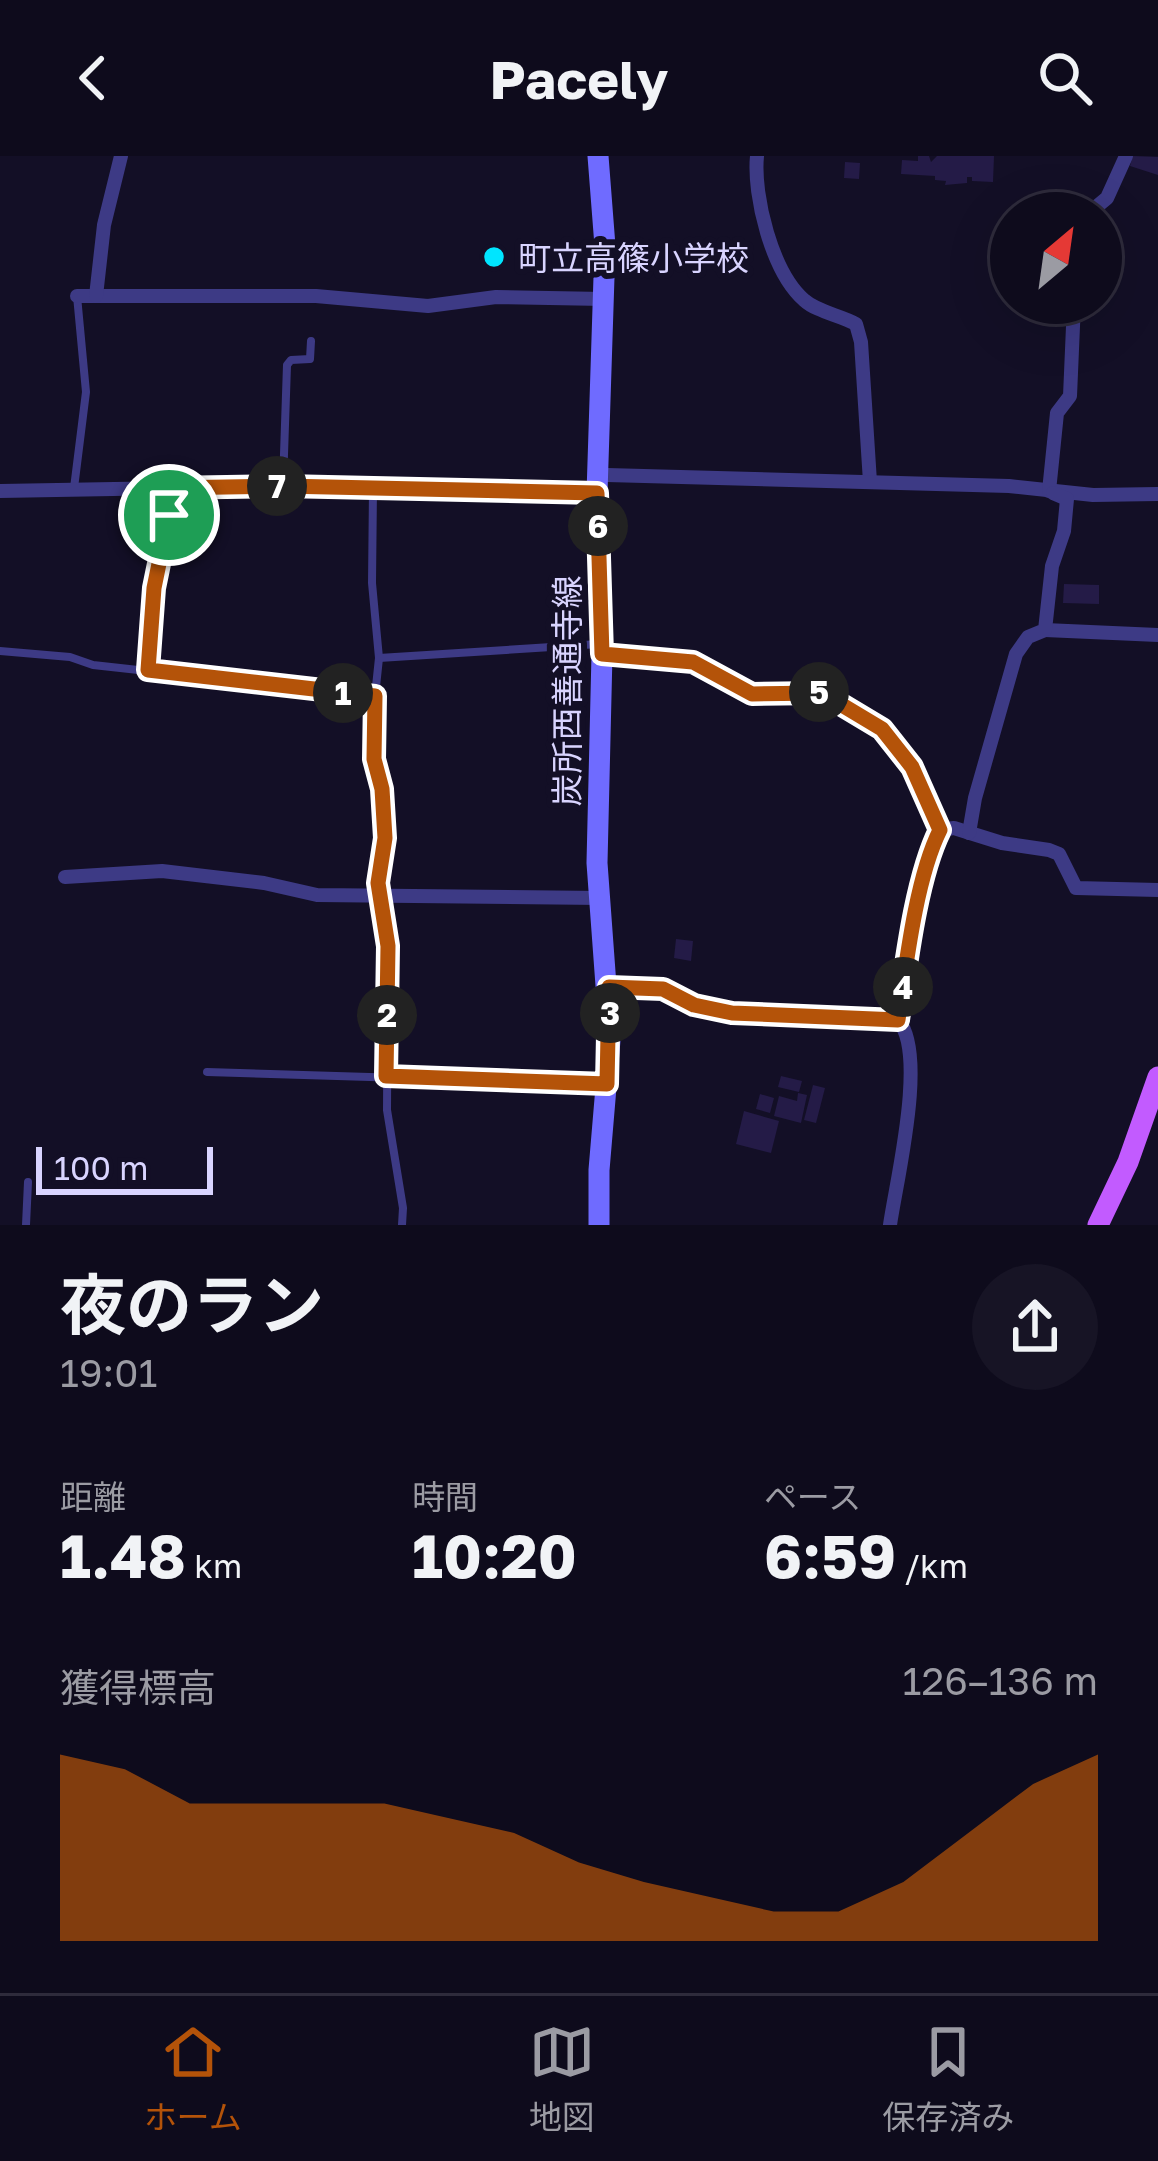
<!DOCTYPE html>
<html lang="ja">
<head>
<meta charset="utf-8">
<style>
  body { margin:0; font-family:"Golos Text","Noto Sans JP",sans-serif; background:#171425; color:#f1f3f6; height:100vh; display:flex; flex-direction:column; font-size:45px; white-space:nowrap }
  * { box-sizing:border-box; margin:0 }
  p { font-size:39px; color:#9b9ba3 }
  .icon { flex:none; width:66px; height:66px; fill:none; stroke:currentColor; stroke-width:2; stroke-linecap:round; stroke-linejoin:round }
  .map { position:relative; height:1069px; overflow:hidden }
  .side { display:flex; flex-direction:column; background:#0e0b1c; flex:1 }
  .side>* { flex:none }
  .needle { width:78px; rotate:29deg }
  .fabs { position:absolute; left:990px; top:36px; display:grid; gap:24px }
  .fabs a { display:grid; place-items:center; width:132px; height:132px; border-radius:50%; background:#0e0b1c; box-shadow:0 12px 48px #0002,0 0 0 3px #2e2b3b; font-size:60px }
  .scale { position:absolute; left:36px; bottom:30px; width:177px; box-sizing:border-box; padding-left:12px; border:6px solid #d9d4ff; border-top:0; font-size:33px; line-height:42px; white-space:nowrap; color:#d9d4ff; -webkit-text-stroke:9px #130f26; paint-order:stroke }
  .pin { position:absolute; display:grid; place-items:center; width:102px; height:102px; color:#fff; margin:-51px; border:6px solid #fff; border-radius:50%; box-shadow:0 3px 12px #0007 }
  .km { position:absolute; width:60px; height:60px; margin:-30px; border-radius:50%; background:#222; color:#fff; font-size:33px; line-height:60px; text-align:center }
  .round { display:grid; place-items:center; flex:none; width:126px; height:126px; border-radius:63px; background:#171425 }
  .overview { display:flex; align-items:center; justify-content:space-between; height:204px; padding:0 60px }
  h1 { font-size:66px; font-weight:700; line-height:90px }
  .metrics { display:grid; grid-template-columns:repeat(3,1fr); gap:18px; height:204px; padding:12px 60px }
  .metrics div { display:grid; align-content:center }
  .metrics b { font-size:60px; font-weight:700 }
  .metrics small { font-size:33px; font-weight:400 }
  .metrics p { font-size:33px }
  .chart { height:336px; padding:24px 60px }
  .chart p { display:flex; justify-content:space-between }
  .chart svg { width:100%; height:216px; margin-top:12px; fill:#b45309; opacity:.7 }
  header { display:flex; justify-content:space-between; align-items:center; height:156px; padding:0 60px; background:#0e0b1c; font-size:54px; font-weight:700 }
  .dock { display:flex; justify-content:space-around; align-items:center; height:168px; border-top:3px solid #2e2b3b; background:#0e0b1c; font-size:33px; color:#9b9ba3 }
  .dock a { display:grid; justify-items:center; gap:6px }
  .dock .on { color:#b45309 }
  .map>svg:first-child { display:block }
</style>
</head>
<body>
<header><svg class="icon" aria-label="back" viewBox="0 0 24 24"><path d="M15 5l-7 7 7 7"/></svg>Pacely<svg class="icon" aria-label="search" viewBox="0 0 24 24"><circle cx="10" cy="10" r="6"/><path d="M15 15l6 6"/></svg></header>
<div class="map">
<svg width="1158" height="1069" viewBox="0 0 1158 1069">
  <rect width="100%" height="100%" fill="#130f26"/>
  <g fill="#241b47">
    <polygon points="918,0 929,0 931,6 937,0 994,0 993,26 972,25 972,21 967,21 967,27 945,29 946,25 935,24 935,20 901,18 902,4 918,5"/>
    <polygon points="1133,0 1158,1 1158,19 1130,10"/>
    <polygon points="845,6 860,7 859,23 844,22"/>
    <polygon points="1064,428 1099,429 1099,448 1063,447"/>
    <polygon points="676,783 693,785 691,805 674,802"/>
    <polygon points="781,920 802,925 799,936 778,931"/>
    <polygon points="813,929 825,932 816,967 804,964"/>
    <polygon points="798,937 807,939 801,967 774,960 779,940 797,945"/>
    <polygon points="760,938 774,942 770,957 756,953"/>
    <polygon points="744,955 779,965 771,997 736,988"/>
  </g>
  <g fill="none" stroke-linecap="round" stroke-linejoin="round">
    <g stroke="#3d3a85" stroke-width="8">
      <polyline points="283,328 287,209 291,204 310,203 311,185"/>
      <polyline points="74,332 86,236 77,140"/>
      <polyline points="0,495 70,501 93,509 375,540 379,502 372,427 373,333"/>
      <polyline points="379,502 599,488"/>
      <polyline points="147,514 154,432 169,359 167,332"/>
      <polyline points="375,540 374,603 382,633 385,682 378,727 388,791 387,954 403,1052 402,1069"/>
      <polyline points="207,916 601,928"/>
      <polyline points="26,1069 28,1026"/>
    </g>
    <g stroke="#3d3a85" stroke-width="14">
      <path d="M757 0C753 40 772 116 804 144 817 156 840 159 856 168L861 186 870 326"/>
      <polyline points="1089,57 1107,42 1126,0"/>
      <polyline points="77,140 316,140 428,150 496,141 604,143"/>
      <polyline points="96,140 104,69 121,0"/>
      <polyline points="607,319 1009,330 1093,339 1158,338"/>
      <polyline points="0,335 283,330 597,337"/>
      <polyline points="1049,335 1057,257 1070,240 1074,147"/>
      <polyline points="1045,474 1158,479"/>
      <path d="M602 498 693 506 752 538 822 537 882 573 912 611 940 674C917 718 905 812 898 864 928 897 896 1026 890 1069"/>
      <polyline points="940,674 954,672 1002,687 1049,694 1059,698 1076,732 1158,734"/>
      <polyline points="969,677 975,642 1016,498 1028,481 1045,474 1052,410 1064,375 1067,343 1053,337"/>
      <polyline points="65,721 162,715 264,727 317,739 601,742"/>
      <polyline points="609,831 663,833 694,849 732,857 898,864"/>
    </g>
    <polyline stroke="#6f6bff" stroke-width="21" points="598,0 605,90 597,337 602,498 597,707 610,884 599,1014 599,1069"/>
    <polyline stroke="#c25bff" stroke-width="21" points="1098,1069 1128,1006 1158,921"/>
  </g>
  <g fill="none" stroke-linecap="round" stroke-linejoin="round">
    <g stroke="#fff" stroke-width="24">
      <path id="route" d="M283 330 597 337 602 498 693 506 752 538 822 537 882 573 912 611 940 674C916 722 906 809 898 864L732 857 694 849 663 833 609 831 607 928 386 920 388 790 378 727 385 682 382 633 374 603 375 540 148 514 154 432 169 359 167 332Z"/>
    </g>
    <use href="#route" stroke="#b45309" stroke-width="15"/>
  </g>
  <circle fill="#00e5ff" stroke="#130f26" stroke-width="4.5" cx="494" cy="101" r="12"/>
  <g text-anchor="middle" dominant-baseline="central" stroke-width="12" stroke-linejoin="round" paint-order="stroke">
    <g font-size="33" fill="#d9d4ff" stroke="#130f26" text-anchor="start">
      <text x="518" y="101">町立高篠小学校</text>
    </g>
    <g font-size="33" fill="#d9d4ff" stroke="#130f26">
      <text transform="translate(566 535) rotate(-90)">炭所西善通寺線</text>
    </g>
  </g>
</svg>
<div class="fabs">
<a><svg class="needle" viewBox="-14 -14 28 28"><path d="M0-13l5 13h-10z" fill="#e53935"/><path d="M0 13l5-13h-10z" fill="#9b9ba3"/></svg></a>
</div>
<div class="scale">100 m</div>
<div class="pin" style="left:169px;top:359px;background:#1e9e55"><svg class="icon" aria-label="arrive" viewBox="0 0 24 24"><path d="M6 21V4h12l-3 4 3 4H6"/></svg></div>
<b class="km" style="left:343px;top:537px">1</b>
<b class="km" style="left:387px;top:859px">2</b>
<b class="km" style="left:610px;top:857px">3</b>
<b class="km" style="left:903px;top:831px">4</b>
<b class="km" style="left:819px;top:536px">5</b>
<b class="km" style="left:598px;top:370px">6</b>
<b class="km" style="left:277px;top:330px">7</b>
</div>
<section class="side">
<div class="overview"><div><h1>夜のラン</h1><p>19:01</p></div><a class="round"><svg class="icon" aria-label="share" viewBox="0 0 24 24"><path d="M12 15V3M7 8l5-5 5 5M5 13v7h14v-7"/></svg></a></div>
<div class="metrics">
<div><p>距離</p><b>1.48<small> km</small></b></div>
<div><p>時間</p><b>10:20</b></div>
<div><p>ペース</p><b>6:59<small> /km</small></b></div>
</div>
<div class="chart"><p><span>獲得標高</span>126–136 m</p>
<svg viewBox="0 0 160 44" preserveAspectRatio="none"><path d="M0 44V6L10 9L20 16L30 16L40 16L50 16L60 19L70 22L80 28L90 32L100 35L110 38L120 38L130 32L140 22L150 12L160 6V44z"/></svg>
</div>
</section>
<nav class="dock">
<a class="on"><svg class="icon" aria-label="home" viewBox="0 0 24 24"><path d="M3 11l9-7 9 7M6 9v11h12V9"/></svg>ホーム</a>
<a><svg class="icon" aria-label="map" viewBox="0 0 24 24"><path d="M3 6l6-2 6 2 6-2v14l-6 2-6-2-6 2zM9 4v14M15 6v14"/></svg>地図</a>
<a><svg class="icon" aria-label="saved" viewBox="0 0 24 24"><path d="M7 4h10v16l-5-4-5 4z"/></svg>保存済み</a>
</nav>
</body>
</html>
